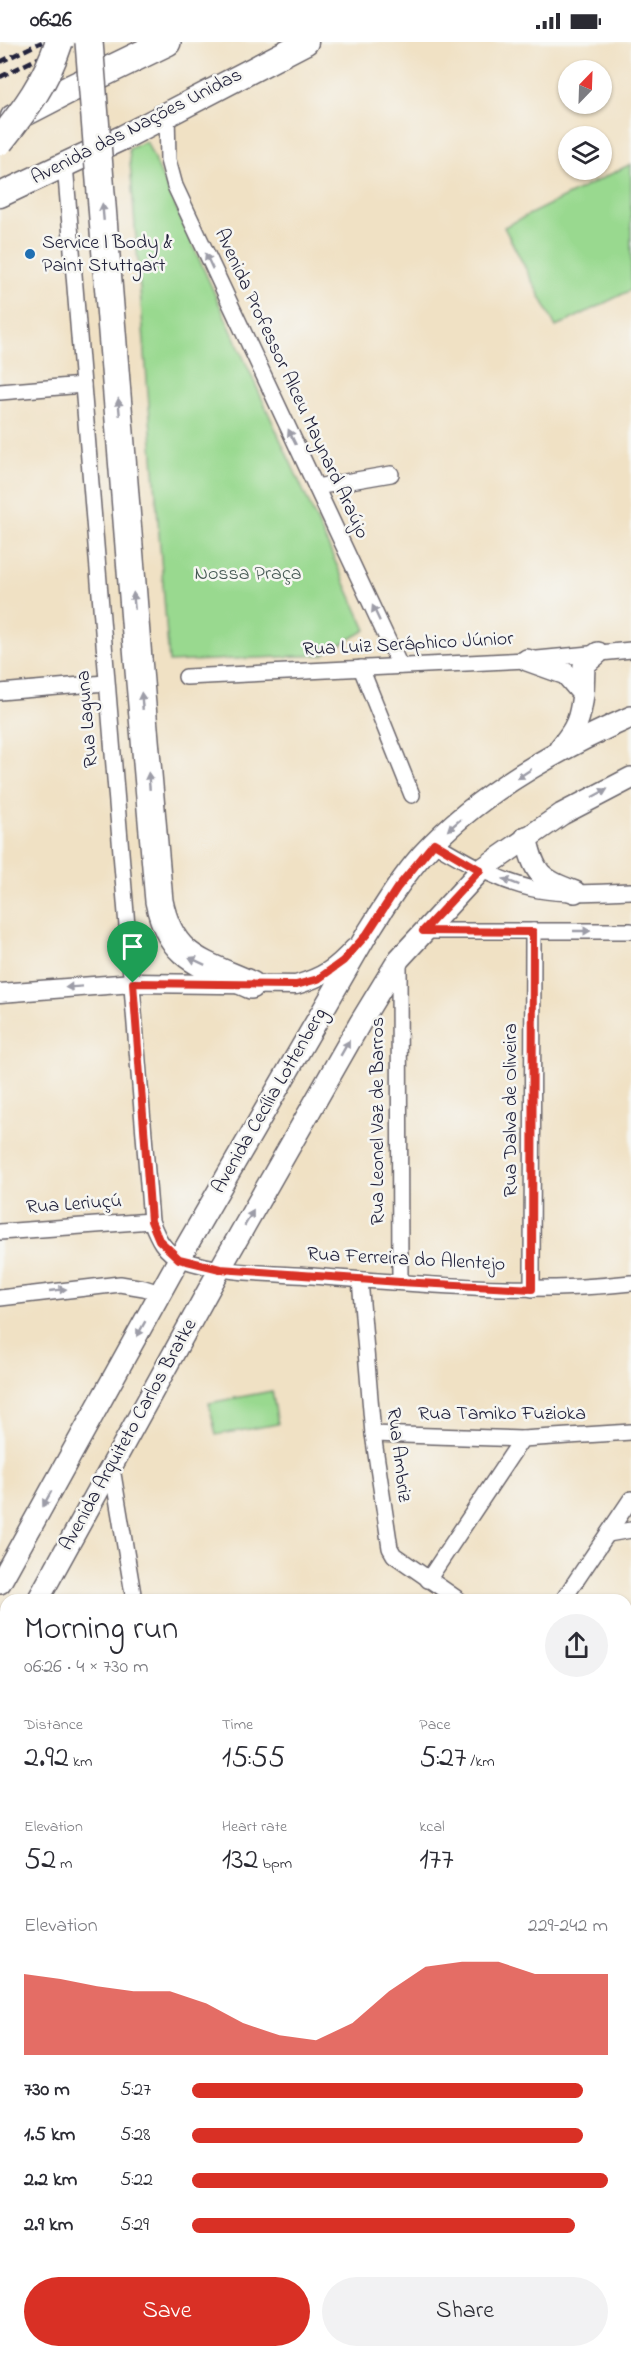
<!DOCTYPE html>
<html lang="en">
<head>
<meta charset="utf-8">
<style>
  body { margin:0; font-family:"Indie Flower",sans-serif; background:#f2f2f3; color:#2b2b33; height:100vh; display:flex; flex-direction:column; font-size:22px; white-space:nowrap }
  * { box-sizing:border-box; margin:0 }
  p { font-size:20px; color:#7c7c81 }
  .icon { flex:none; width:33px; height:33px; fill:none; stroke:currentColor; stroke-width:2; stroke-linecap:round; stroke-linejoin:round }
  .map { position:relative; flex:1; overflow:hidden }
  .sheet { position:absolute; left:0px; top:1552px; width:632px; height:764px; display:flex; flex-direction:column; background:#fff; border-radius:18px 18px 0 0; box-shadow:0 2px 4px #0004 }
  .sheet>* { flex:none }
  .needle { width:39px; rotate:23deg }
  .tools { position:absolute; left:558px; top:18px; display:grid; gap:12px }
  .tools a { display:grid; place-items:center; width:54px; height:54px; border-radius:50%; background:#fff; box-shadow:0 2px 4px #0004; font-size:30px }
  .pin { position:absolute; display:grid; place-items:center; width:51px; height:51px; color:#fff; margin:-62px -26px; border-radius:50% 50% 50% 0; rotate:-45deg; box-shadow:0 0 6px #0007 }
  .pin .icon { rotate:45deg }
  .round { display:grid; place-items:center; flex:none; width:63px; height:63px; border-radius:32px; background:#f2f2f3 }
  .summary { display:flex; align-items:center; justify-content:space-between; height:102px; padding:0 24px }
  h1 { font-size:33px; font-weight:600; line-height:45px }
  .figures { display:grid; grid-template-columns:repeat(3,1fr); gap:9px; height:102px; padding:6px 24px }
  .figures div { display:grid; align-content:center }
  .figures b { font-size:30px; font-weight:600 }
  .figures small { font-size:16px; font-weight:400 }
  .figures p { font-size:16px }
  .chart { height:168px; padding:12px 24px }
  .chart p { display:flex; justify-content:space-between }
  .chart svg { width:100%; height:108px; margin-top:6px; fill:#d93025; opacity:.7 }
  .cta { display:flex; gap:12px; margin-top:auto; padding:12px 24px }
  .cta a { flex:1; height:69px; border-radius:36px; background:#d93025; color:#fff; font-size:24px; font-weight:600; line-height:69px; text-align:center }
  .cta a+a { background:#f2f2f3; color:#2b2b33 }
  ul { padding:0 24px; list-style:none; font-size:20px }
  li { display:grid; grid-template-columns:96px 72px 1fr; align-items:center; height:45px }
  li i { height:15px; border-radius:8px; background:#d93025 }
  .status { display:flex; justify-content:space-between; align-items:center; height:42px; padding:0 30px; background:#fff; direction:ltr }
  .status svg { height:16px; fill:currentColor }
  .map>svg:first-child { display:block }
</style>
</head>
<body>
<div class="status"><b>06:26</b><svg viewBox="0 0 49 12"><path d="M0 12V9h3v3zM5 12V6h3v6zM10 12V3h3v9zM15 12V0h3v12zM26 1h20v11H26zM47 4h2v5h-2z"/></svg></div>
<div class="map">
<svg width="631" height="2315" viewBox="0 0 631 2315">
  <rect width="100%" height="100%" fill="#f6f6f2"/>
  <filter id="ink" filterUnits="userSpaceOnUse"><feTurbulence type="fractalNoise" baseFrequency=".0167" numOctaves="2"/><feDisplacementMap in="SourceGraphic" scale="12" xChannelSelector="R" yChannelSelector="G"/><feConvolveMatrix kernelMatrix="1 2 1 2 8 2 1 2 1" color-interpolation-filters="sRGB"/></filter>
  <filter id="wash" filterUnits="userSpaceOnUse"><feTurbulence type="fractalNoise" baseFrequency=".008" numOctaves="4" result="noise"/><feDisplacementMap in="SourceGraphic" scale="24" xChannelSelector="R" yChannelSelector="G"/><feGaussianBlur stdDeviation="1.35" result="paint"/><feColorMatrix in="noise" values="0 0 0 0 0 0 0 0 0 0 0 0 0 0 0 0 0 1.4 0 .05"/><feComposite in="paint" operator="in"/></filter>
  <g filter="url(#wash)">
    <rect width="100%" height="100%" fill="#f0e1c4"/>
    <g fill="#99d98f" stroke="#5e7e65" stroke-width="1.5">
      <polygon points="146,99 366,588 322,613 169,620 129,107"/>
      <polygon points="631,122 631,248 556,285 504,185"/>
      <polygon points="272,1349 278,1382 216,1393 209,1361"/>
    </g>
  </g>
  <g filter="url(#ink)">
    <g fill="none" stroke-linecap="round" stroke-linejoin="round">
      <g stroke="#6a656b" stroke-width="18">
        <g id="minor">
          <polyline points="167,71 168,118 175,144 400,624"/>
          <path d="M65 122 151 1179C157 1194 164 1211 181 1217 222 1232 269 1231 312 1234 418 1242 525 1253 631 1241"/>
          <polyline points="0,350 83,343"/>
          <polyline points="316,445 391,432"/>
          <polyline points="361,626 412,753"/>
          <polyline points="186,635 527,618 631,608"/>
          <polyline points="0,650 105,641"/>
          <path d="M434 801C467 820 500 841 539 848 568 853 601 850 631 849"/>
          <polyline points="423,889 631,889"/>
          <polyline points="399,919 400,1240"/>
          <polyline points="0,1190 151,1179"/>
          <polyline points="360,1238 373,1392 390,1506 394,1513 459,1558"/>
          <polyline points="532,1247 533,889"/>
          <polyline points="0,1256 120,1242 144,1246 160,1251"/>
          <polyline points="373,1392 522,1397 631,1390"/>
          <polyline points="112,1426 134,1558"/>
          <polyline points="608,1492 631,1488"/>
          <polyline points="428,1538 522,1397"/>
          <polyline points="563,1558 631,1457"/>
          <polyline points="626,1598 631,1597"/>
          <polyline points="626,1707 631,1706"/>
          <polyline points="0,1718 6,1713"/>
          <polyline points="0,1789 6,1792"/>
          <polyline points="626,1840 631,1839"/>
          <polyline points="626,1880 631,1883"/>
          <polyline points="0,1969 6,1972"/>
          <polyline points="626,2079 631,2082"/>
          <polyline points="0,2140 6,2129"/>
          <polyline points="230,2310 241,2315"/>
          <polyline points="554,2310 560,2315"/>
          <polyline points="113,2315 121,2310"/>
        </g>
      </g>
      <g stroke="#6a656b" stroke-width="21">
        <path id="tertiary" d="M0 951 133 941 296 943C323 935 335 927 354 906"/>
      </g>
      <g stroke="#6a656b" stroke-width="24">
        <g id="secondary">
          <path d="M527 618 566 632 583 652C580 677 577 686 560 706"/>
          <polyline points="583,652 584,623 598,611"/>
          <path d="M526 795C535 833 539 836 575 850"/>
          <path d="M0 1541 179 1217 367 892C384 865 401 837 422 813 476 753 558 707 631 675"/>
          <polyline points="38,1558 220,1227 360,981 399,917 481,828 562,772 631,736"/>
          <polyline points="0,1627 6,1617"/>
        </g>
      </g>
      <g stroke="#6a656b" stroke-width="27">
        <polyline id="trunk" points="0,153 124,95 306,0"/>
      </g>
      <g stroke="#6a656b" stroke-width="30">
        <g id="motorway">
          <polyline points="14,76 70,47 167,0"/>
          <path d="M138 617 159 859C171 918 202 921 251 943"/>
        </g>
      </g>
      <use href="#minor" stroke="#fff" stroke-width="15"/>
      <use href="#tertiary" stroke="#fff" stroke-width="18"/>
      <use href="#secondary" stroke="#fff" stroke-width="21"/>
      <use href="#trunk" stroke="#fff" stroke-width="24"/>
      <use href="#motorway" stroke="#fff" stroke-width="27"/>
      <g stroke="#22223b" stroke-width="4.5" stroke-dasharray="9 4.5" stroke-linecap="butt">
        <polyline points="0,20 42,0"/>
        <polyline points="0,35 71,0"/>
      </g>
      <g stroke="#6a656b" stroke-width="30" stroke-linecap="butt">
        <g id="motorway-bridge">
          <polyline points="89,0 138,617"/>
          <path d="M0 99C25 68 47 38 59 0"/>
        </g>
      </g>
      <use href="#motorway-bridge" stroke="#fff" stroke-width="27"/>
    </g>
    <defs><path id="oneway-solid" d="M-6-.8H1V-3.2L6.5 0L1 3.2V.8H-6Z" transform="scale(1.5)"/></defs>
    <g fill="#9c9ca7">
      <use href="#oneway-solid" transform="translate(103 170) rotate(-95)"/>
      <use href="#oneway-solid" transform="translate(209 219) rotate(-115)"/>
      <use href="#oneway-solid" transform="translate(119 365) rotate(-95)"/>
      <use href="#oneway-solid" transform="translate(292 395) rotate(-116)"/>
      <use href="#oneway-solid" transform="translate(134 559) rotate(-95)"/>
      <use href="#oneway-solid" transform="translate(376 571) rotate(-115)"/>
      <use href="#oneway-solid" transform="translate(142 659) rotate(-95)"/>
      <use href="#oneway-solid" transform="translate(524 732) rotate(147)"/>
      <use href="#oneway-solid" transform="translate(149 739) rotate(-95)"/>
      <use href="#oneway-solid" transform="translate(600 751) rotate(-28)"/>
      <use href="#oneway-solid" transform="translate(454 783) rotate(139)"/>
      <use href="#oneway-solid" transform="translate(511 840) rotate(-159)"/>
      <use href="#oneway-solid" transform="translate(582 889)"/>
      <use href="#oneway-solid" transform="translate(197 919) rotate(-155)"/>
      <use href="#oneway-solid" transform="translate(74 945) rotate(176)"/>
      <use href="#oneway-solid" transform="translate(345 1006) rotate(-60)"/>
      <use href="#oneway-solid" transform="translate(249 1176) rotate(-60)"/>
      <use href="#oneway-solid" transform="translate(58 1248) rotate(-6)"/>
      <use href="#oneway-solid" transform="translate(141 1287) rotate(119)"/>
      <use href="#oneway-solid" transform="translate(47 1457) rotate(119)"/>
    </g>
  </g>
  <g fill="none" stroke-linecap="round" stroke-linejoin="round" filter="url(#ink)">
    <g stroke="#fff" stroke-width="12">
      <polygon id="route" points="434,801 480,828 423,889 533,890 532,1247 400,1240 220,1227 179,1217 159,1198 151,1179 133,941 296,943 318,937 343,919 367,892 397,846"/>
    </g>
    <use href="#route" stroke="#d93025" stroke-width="8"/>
  </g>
  <circle fill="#1f6fb2" stroke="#f6f6f2" stroke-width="2" cx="30" cy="212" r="6"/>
  <g text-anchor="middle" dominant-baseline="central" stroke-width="5" stroke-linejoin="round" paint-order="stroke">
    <g font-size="20" fill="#22223b" stroke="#f6f6f2">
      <text transform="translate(137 85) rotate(-27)">Avenida das Nações Unidas</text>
      <text transform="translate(291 342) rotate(65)">Avenida Professor Alceu Maynard Araújo</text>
      <text transform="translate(408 603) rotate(-3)">Rua Luiz Seráphico Júnior</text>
      <text transform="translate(88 677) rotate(-95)">Rua Laguna</text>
      <text transform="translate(270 1059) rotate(-60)">Avenida Cecília Lottenberg</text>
      <text transform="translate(511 1068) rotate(-90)">Rua Dalva de Oliveira</text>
      <text transform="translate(378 1079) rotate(-90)">Rua Leonel Vaz de Barros</text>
      <text transform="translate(74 1163) rotate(-4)">Rua Leriuçú</text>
      <text transform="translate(406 1218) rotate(3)">Rua Ferreira do Alentejo</text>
      <text x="502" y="1372">Rua Tamiko Fuzioka</text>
      <text transform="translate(129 1393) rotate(-61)">Avenida Arquiteto Carlos Bratke</text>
      <text transform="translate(398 1413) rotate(83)">Rua Ambriz</text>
    </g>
    <g font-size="20" fill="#22223b" stroke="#f6f6f2" text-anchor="start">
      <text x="42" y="201">Service | Body &amp;<tspan x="42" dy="23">Paint Stuttgart</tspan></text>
    </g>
    <g font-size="20" fill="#465954" stroke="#f6f6f2">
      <text x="248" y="532">Nossa Praça</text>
    </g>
  </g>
</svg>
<div class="tools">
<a><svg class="needle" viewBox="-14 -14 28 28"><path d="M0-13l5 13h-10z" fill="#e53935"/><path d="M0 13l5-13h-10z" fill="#7c7c81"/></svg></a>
<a><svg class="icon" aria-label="layers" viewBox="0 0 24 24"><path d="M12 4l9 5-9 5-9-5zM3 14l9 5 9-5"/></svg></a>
</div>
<div class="pin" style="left:133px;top:941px;background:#1e9e55"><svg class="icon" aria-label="arrive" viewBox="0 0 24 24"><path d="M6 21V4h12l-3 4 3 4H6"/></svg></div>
<section class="sheet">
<div class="summary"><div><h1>Morning run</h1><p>06:26 · 4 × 730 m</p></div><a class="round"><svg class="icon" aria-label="share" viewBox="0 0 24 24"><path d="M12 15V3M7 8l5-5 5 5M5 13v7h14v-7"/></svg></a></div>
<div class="figures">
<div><p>Distance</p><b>2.92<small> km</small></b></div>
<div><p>Time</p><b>15:55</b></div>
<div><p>Pace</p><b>5:27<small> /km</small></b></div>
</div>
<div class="figures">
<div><p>Elevation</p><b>52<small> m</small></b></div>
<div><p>Heart rate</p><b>132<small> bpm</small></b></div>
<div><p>kcal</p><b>177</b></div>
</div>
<div class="chart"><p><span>Elevation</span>229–242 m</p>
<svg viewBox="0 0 160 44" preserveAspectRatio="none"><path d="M0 44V11L10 13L20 16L30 18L40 18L50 23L60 31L70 36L80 38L90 31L100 18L110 8L120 6L130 6L140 11L150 11L160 11V44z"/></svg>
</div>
<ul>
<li><b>730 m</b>5:27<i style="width:94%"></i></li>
<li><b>1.5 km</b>5:28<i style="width:94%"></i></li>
<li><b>2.2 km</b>5:22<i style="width:100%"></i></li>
<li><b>2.9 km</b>5:29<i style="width:92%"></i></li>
</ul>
<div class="cta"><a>Save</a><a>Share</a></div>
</section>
</div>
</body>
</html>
